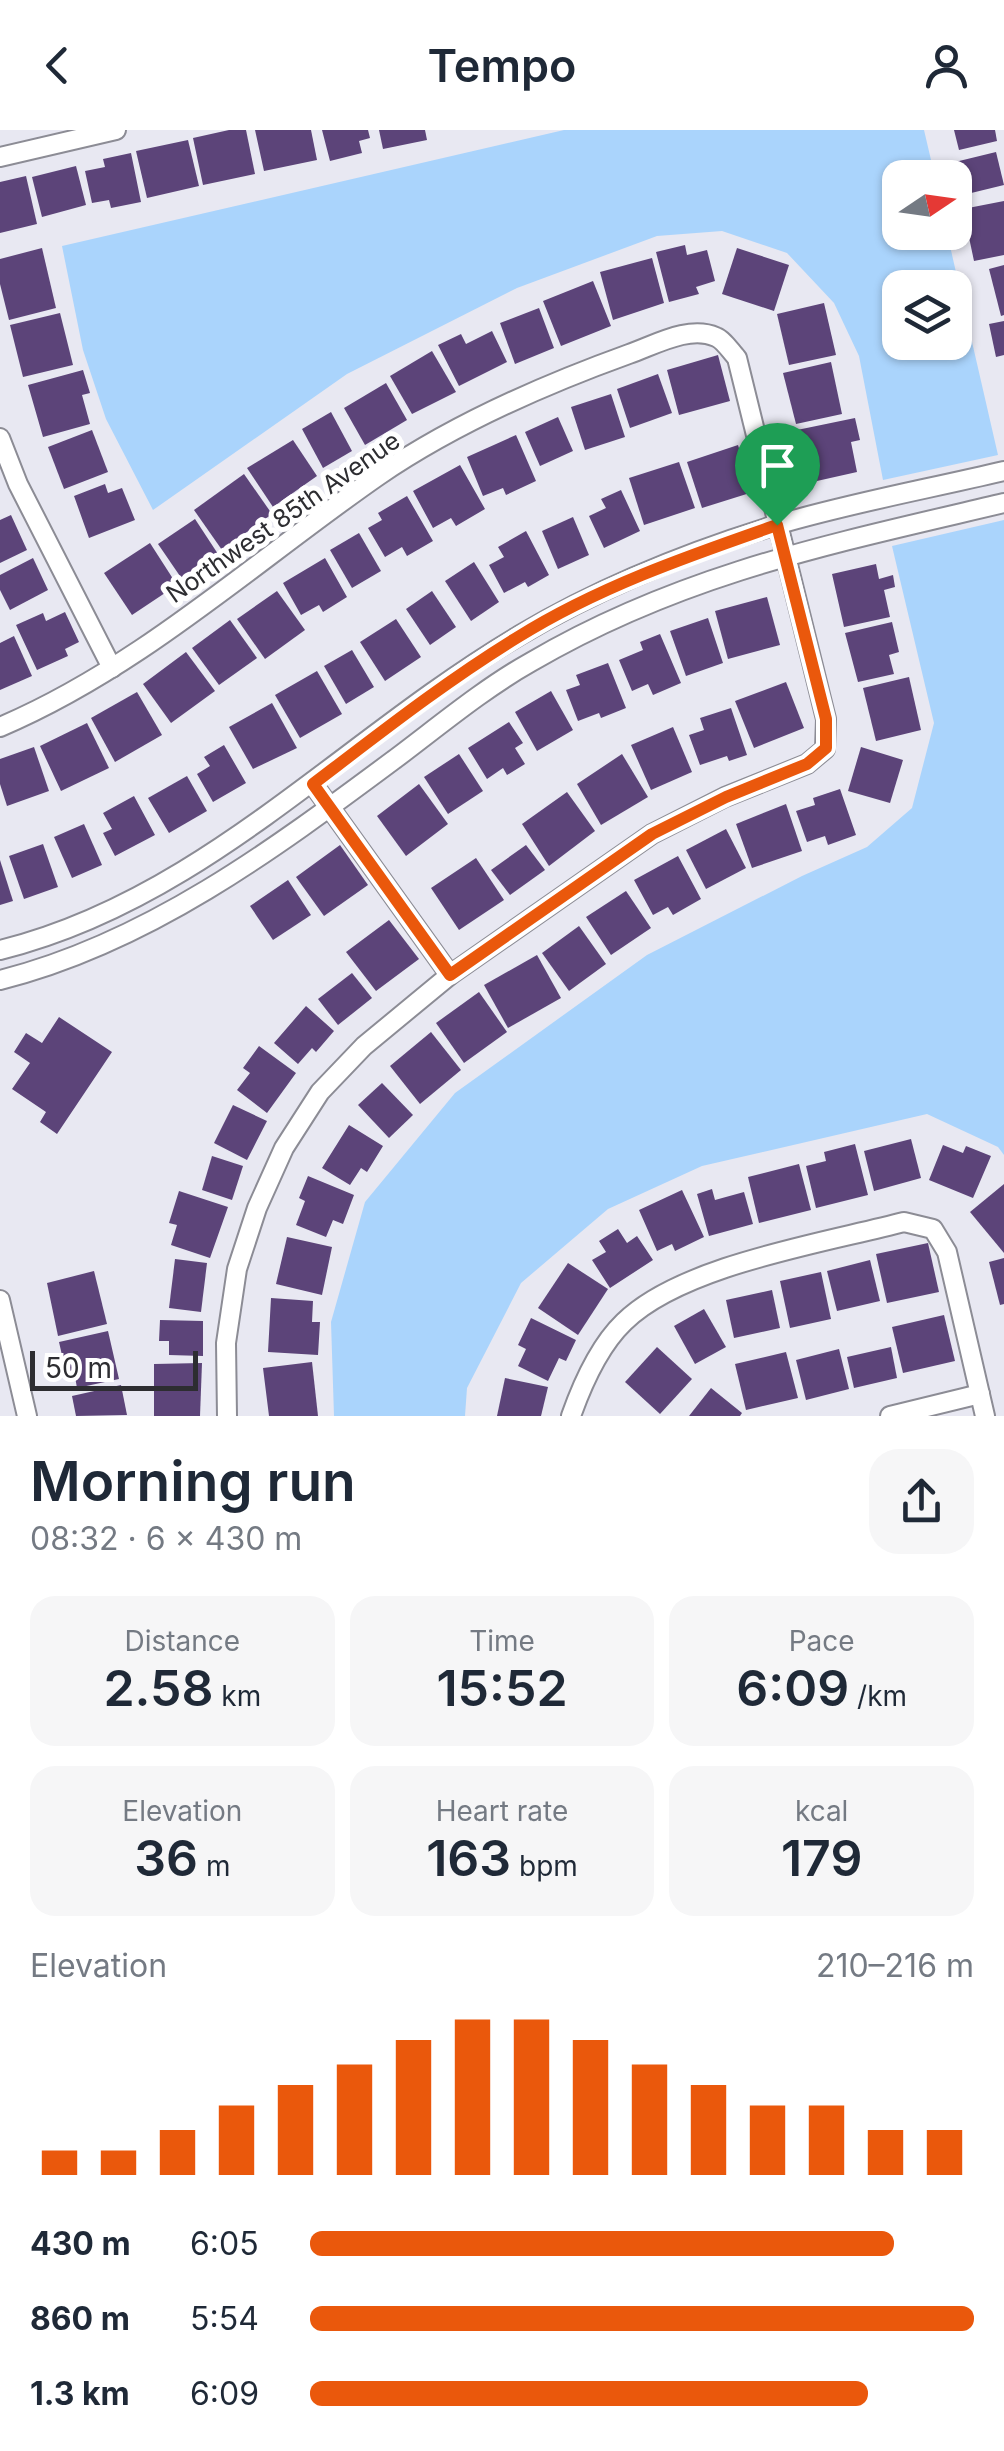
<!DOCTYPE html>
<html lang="en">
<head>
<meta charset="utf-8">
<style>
  body { margin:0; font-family:Inter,sans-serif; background:#f6f6f7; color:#1f2937; height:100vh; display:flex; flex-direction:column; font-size:38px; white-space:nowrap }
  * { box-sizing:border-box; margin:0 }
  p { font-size:32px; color:#747a83 }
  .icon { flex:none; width:55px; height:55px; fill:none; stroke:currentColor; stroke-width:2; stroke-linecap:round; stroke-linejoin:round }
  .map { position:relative; height:1286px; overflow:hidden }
  .sheet { display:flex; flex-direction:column; background:#fff; flex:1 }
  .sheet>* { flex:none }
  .needle { width:65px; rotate:77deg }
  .fabs { position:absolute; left:882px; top:30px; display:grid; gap:20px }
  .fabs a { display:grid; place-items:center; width:90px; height:90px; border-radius:20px; background:#fff; box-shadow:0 2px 8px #0004; font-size:50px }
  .scale { position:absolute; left:30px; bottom:25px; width:168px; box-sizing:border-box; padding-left:10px; border:5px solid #2d2d31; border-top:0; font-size:28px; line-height:35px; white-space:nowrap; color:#2d2d31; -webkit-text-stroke:8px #fff; paint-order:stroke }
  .pin { position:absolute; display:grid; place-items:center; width:85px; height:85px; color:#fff; margin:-102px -42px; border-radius:50% 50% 50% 0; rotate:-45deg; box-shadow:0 0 10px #0007 }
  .pin .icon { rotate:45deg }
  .round { display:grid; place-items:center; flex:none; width:105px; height:105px; border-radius:30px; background:#f6f6f7 }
  .head { display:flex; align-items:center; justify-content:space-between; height:170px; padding:0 30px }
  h1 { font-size:55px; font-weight:600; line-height:75px }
  .stats { display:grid; grid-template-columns:repeat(3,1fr); gap:15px; height:170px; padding:10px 30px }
  .stats div { display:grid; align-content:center; border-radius:25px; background:#f6f6f7; text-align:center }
  .stats b { font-size:50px; font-weight:600 }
  .stats small { font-size:28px; font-weight:400 }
  .stats p { font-size:28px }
  .chart { height:280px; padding:20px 30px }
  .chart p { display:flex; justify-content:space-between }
  .chart svg { width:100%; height:180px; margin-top:10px; stroke:#ea580c; stroke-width:6 }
  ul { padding:0 30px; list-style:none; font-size:32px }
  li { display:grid; grid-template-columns:160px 120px 1fr; align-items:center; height:75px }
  li i { height:25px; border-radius:12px; background:#ea580c }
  header { display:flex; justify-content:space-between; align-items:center; height:130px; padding:0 30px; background:#fff; font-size:45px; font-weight:600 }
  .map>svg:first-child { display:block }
</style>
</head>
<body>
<header><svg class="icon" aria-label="back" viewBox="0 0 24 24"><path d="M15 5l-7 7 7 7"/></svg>Tempo<svg class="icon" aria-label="person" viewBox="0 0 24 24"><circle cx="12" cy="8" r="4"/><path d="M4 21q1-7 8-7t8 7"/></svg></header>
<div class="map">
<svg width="1004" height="1286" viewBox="0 0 1004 1286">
  <rect width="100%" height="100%" fill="#e8e8f2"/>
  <g fill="#aad4fc" fill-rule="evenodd">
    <path d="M564 0H924L935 47 900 48V102L947 103 998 325 883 350 859 226 834 173 787 123 722 101 657 106 517 158 347 244 153 380 106 289 83 220 62 116ZM900 158H955V212H900Z"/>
    <polygon points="1004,390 1004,1025 998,1017 927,984 702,1036 608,1079 521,1153 467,1258 465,1286 334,1286 331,1192 365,1072 455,963 647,825 802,746 867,717 912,678 934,593 892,416"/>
  </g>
  <g fill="#5c4479">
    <polygon points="229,0 246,0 255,44 203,55 193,8"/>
    <polygon points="255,0 311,0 317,30 264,41"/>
    <polygon points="322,0 368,0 370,8 359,11 362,23 330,31"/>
    <polygon points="379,0 425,0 427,10 383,19"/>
    <polygon points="954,0 995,0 997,11 959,20"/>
    <polygon points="188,10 199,56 147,68 136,21"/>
    <polygon points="996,22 1004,55 963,65 955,32"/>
    <polygon points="131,23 141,72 111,78 109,70 92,73 85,41 105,37 103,29"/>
    <polygon points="76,36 86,75 42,87 32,47"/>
    <polygon points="26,46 37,94 0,103 0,52"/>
    <polygon points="1004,71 1004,125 974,131 963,79"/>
    <polygon points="685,115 687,125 707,120 715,151 696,157 699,164 669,172 656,122"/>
    <polygon points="42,118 56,178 9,190 0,154 0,129"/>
    <polygon points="737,118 789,135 774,181 722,164"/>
    <polygon points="652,128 664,173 613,190 600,142"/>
    <polygon points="1004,135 1004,185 1001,186 989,139"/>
    <polygon points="593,151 611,196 561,216 543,171"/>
    <polygon points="824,173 836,225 789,235 777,184"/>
    <polygon points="539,178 554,218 515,234 500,193"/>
    <polygon points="60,183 73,235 23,247 10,195"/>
    <polygon points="1004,191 1004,225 996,227 989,194"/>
    <polygon points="492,201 507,232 459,256 438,215 461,204 466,214"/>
    <polygon points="432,221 456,262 412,284 390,246"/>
    <polygon points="718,225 730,271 679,285 667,240"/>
    <polygon points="831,232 842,284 796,294 783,243"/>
    <polygon points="83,240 90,263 82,265 90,294 43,307 28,255"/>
    <polygon points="658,244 672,283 630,298 617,259"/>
    <polygon points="386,253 407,290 365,315 344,278"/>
    <polygon points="611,264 625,307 585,320 571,277"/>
    <polygon points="331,282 352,321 323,338 302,299"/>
    <polygon points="558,287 573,321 540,336 525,302"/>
    <polygon points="855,288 860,310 851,312 857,342 808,353 797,300"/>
    <polygon points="92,300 108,342 64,359 48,317"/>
    <polygon points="516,305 536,351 506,365 503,358 483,366 467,327"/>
    <polygon points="293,310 317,346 273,377 247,338"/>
    <polygon points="738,315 753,362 702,378 687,332"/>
    <polygon points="679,332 695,378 644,395 629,348"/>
    <polygon points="460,335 485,379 456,396 451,388 433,398 413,361"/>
    <polygon points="244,344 272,384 222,420 194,380"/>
    <polygon points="105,354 108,363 122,358 135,390 89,408 74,366"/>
    <polygon points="621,360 640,401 604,418 589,386 606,378 601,369"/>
    <polygon points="407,366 433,411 407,426 402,417 385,427 368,398 382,390 378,383"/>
    <polygon points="11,385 27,420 0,433 0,390"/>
    <polygon points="573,387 589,425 558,439 542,401"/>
    <polygon points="195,389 218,424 182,449 158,414"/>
    <polygon points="526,401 549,445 528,457 525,452 504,463 489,435 504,427 498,417"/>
    <polygon points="359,403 381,441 352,458 330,420"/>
    <polygon points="150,413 177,455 132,485 104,443"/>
    <polygon points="33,428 48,460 10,480 0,460 0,445"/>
    <polygon points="325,428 347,467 323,482 319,475 301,485 283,453"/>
    <polygon points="474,432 499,472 471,491 445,451"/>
    <polygon points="876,434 879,449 893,445 895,457 884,460 890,487 844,497 832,444"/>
    <polygon points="277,461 305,500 265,529 237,489"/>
    <polygon points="432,461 456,497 430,515 406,479"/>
    <polygon points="767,467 780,515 728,529 715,481"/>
    <polygon points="65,482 79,512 65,519 68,526 37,540 16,495 43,483 46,491"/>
    <polygon points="708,488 723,533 686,546 670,501"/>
    <polygon points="396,489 421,527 385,551 360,512"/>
    <polygon points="230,490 257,528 219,555 192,518"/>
    <polygon points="892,492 899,522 889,525 894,544 858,552 845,503"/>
    <polygon points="660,504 681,553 653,565 648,554 632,561 619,530 643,520 640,512"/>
    <polygon points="14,506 32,546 0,560 0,513"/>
    <polygon points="352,520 374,557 346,574 324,536"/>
    <polygon points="186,522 215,561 171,593 143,554"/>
    <polygon points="608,533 626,578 601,588 599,583 578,591 566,560 580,555 576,545"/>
    <polygon points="317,541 342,584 300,608 275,565"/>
    <polygon points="909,547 921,600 876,611 863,558"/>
    <polygon points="786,552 804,598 754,618 735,571"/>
    <polygon points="551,561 573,600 537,621 515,582"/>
    <polygon points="137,562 162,605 115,632 91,588"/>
    <polygon points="272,573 297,618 253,639 229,597"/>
    <polygon points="731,578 747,625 729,631 727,626 700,635 689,605 704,600 700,588"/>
    <polygon points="509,592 523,613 515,618 525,634 507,645 503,638 487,649 468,618"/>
    <polygon points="87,593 109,638 61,661 40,616"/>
    <polygon points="673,597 692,642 651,660 631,615"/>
    <polygon points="224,615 246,653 213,672 197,644 210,636 204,627"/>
    <polygon points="34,617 49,661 7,676 0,654 0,629"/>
    <polygon points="861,617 903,630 890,673 848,661"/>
    <polygon points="459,624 483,661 448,684 424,647"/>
    <polygon points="622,624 648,667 601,695 577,654"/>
    <polygon points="187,646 207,681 169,703 148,668"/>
    <polygon points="419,654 448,694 406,726 377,686"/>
    <polygon points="840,659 856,705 828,715 825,706 807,712 796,681 815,675 813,668"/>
    <polygon points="567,662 595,701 549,736 522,694"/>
    <polygon points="134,666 155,705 115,726 103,703 112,699 103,683"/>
    <polygon points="786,674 802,721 752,738 736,694"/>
    <polygon points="84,694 102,735 72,748 54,707"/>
    <polygon points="726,699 746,738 706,759 686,720"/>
    <polygon points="43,714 58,757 24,769 9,726"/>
    <polygon points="340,715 368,755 324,786 296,747"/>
    <polygon points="526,715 545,740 510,765 491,740"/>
    <polygon points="678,726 701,769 673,785 668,777 653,785 634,750"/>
    <polygon points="476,728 504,770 459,800 431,758"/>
    <polygon points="0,730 13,771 0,775"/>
    <polygon points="288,750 311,785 273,810 250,776"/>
    <polygon points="626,761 651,798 611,825 586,787"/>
    <polygon points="389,790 419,829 376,861 346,822"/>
    <polygon points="579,796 606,834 569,861 542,823"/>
    <polygon points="537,825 561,868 508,898 484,855"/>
    <polygon points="352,843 372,868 338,895 318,869"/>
    <polygon points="479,862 507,902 464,933 436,893"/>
    <polygon points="306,876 334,901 316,922 312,918 298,934 274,913"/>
    <polygon points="59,887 112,922 57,1004 40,992 46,982 12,959 30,933 14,922 26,903 42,913"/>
    <polygon points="431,902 461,940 420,974 390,936"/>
    <polygon points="259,916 296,943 267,983 237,960 250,943 243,938"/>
    <polygon points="382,953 413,985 389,1008 358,975"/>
    <polygon points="233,975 267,991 247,1030 214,1013"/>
    <polygon points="349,995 383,1016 367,1042 361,1038 350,1055 322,1038"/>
    <polygon points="911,1009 921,1048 874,1061 864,1021"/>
    <polygon points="855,1014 868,1065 816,1078 806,1036 826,1031 824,1022"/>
    <polygon points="943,1015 963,1023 966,1016 991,1026 973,1068 929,1050"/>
    <polygon points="212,1026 243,1036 232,1070 202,1060"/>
    <polygon points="799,1034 811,1080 759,1093 748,1047"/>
    <polygon points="308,1046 354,1065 343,1094 333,1090 326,1107 296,1095 305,1071 299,1068"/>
    <polygon points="1004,1054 1004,1123 970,1082"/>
    <polygon points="712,1059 715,1070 744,1062 753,1094 709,1106 697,1064"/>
    <polygon points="682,1060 704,1107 675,1121 672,1114 657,1121 639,1080"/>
    <polygon points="179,1061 228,1077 210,1128 171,1115 177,1095 169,1093"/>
    <polygon points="618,1099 627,1113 637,1106 653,1130 610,1158 592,1130 606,1122 599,1111"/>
    <polygon points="287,1107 332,1117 322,1165 276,1154"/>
    <polygon points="928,1113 939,1162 887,1173 876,1124"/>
    <polygon points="1004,1128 1004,1174 1000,1175 989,1132"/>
    <polygon points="175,1129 207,1133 201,1182 169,1178"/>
    <polygon points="870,1130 880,1171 837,1181 827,1141"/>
    <polygon points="568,1133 608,1159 578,1205 538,1178"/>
    <polygon points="94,1141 107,1194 58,1206 47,1153"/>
    <polygon points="821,1142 831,1189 790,1198 780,1151"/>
    <polygon points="772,1160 780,1198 734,1208 726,1170"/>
    <polygon points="271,1168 313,1171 312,1192 320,1192 318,1225 268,1222"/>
    <polygon points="704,1179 726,1217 695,1234 674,1196"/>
    <polygon points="944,1185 955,1231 903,1243 892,1197"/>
    <polygon points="531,1188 576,1210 566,1231 559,1228 548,1251 518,1236 526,1219 518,1215"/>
    <polygon points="160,1190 203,1191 203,1226 169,1225 169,1211 159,1211"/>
    <polygon points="108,1201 119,1249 77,1258 74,1241 66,1243 59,1212"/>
    <polygon points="657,1217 692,1249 660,1284 625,1252"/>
    <polygon points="891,1217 897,1248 854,1258 847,1227"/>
    <polygon points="839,1219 849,1259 806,1270 796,1230"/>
    <polygon points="786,1222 798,1268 746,1280 735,1234"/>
    <polygon points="312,1232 318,1286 269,1286 263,1238"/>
    <polygon points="202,1233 200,1286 154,1286 154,1234"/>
    <polygon points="505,1248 548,1257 541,1286 497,1286"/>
    <polygon points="121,1255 127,1285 76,1286 72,1266"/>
    <polygon points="711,1258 742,1283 740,1286 689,1286"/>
  </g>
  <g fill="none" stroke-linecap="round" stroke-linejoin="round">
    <g stroke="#8c8c95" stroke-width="22">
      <g id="minor">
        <polyline points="0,27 116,0"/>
        <polyline points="0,308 18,354 112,538"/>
        <path d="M0 597C139 538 254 432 378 346 454 294 543 255 629 224 655 215 689 195 716 207 724 210 731 222 737 228L826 589 825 619 807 634 725 667 652 704 450 845 364 916 320 962 284 1018 257 1078 237 1139 226 1213 227 1286"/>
        <polyline points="313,654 450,845"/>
        <path d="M0 820C203 770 345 608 520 505 599 458 688 422 776 395 850 373 928 359 1004 341"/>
        <path d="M0 850C148 813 274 719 395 629 439 596 483 559 531 532 683 443 835 413 1004 373"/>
        <polyline points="0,1170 27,1286"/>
        <path d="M571 1286C582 1255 599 1216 624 1192 682 1135 824 1113 904 1092L933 1099 947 1122 985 1286"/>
        <polyline points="890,1286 980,1264"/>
      </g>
    </g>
    <use href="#minor" stroke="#fff" stroke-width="18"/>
  </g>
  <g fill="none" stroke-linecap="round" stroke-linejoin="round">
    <g stroke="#fff" stroke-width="20">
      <path id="route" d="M777 395 826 589V618L807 634 726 667 652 704 450 845 313 654C380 603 446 551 518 507 598 457 688 426 777 395Z"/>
    </g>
    <use href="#route" stroke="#ea580c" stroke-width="12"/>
  </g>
  <g text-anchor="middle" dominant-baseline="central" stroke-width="10" stroke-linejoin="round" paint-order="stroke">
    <g font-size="25" fill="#2d2d31" stroke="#fff">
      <text transform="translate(283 387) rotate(-35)">Northwest 85th Avenue</text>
    </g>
  </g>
</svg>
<div class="fabs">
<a><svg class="needle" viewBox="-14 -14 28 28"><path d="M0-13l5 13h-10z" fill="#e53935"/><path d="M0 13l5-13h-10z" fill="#747a83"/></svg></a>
<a><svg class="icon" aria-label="layers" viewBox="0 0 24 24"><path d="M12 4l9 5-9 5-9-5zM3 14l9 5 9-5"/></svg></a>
</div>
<div class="scale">50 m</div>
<div class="pin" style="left:777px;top:395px;background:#1e9e55"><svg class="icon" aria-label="arrive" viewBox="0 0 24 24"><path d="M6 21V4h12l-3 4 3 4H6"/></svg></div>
</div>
<section class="sheet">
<div class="head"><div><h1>Morning run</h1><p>08:32 · 6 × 430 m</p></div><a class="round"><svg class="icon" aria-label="share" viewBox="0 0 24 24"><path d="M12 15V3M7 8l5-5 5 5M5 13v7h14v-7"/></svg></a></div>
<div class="stats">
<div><p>Distance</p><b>2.58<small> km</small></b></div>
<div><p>Time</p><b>15:52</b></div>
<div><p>Pace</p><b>6:09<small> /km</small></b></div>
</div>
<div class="stats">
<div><p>Elevation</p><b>36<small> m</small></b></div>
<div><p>Heart rate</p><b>163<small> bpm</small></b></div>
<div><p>kcal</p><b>179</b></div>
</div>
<div class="chart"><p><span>Elevation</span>210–216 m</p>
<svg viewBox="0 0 160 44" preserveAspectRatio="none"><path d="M5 44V38M15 44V38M25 44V33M35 44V27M45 44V22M55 44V17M65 44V11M75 44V6M85 44V6M95 44V11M105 44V17M115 44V22M125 44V27M135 44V27M145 44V33M155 44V33"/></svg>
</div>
<ul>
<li><b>430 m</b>6:05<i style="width:88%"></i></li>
<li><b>860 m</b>5:54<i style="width:100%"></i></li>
<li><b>1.3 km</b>6:09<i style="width:84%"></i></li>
</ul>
</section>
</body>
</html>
